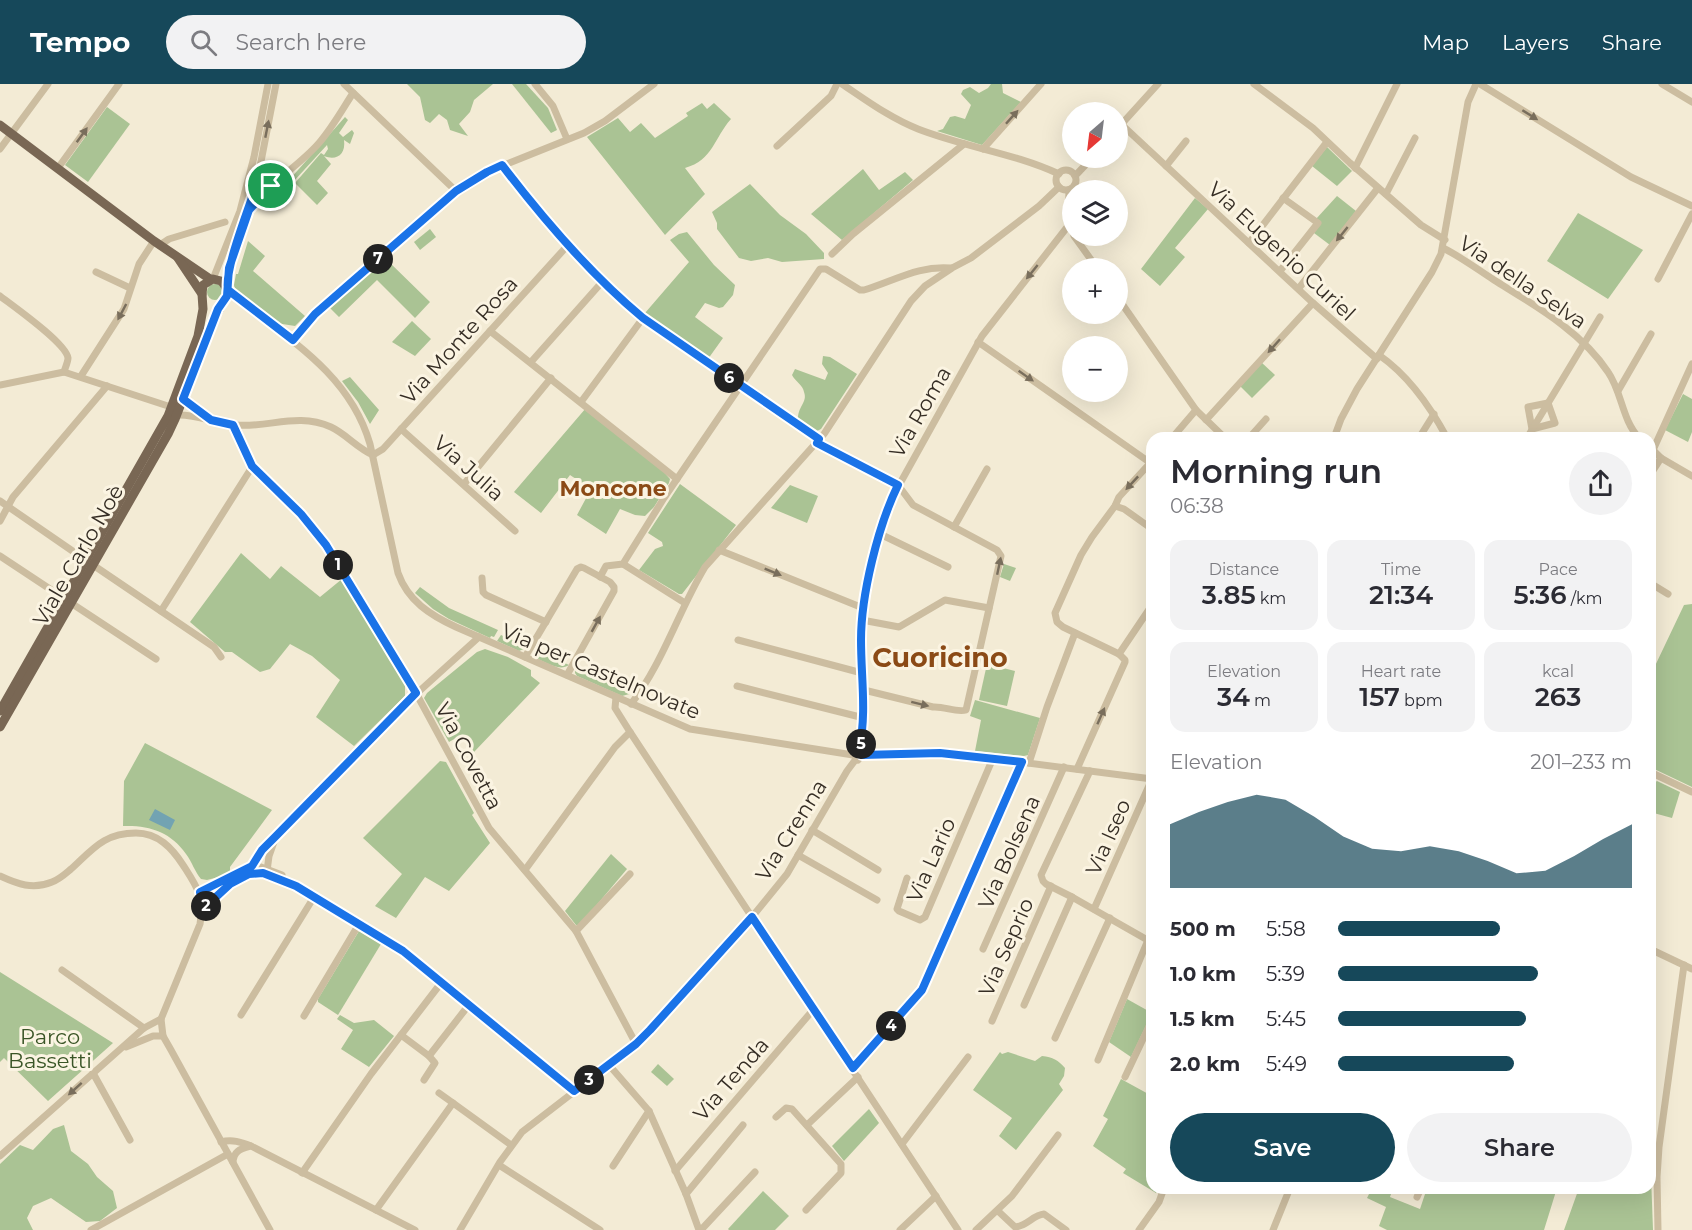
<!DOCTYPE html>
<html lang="en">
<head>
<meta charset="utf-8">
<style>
  body { margin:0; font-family:Montserrat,sans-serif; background:#f2f2f3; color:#2b2b33; height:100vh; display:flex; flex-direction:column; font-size:22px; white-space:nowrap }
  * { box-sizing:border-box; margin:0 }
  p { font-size:20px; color:#7c7c81 }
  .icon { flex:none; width:33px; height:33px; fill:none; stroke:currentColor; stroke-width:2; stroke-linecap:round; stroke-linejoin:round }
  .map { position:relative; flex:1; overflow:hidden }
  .panel { position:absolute; left:1146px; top:348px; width:510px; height:762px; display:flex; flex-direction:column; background:#fff; border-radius:18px; box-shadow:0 6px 24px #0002 }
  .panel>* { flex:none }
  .needle { width:39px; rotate:208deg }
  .controls { position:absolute; left:1062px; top:18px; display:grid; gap:12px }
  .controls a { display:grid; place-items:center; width:66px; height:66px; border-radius:50%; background:#fff; box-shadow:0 6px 24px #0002; font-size:30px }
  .pin { position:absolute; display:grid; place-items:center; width:51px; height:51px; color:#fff; margin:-26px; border:3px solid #fff; border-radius:50%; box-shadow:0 2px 6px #0007 }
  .km { position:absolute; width:30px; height:30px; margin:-15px; border-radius:50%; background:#222; color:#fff; font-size:16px; line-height:30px; text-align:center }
  .round { display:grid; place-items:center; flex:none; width:63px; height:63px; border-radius:32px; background:#f2f2f3 }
  .headline { display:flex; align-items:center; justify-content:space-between; height:102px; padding:0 24px }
  h1 { font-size:33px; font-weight:600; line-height:45px }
  .metrics { display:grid; grid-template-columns:repeat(3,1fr); gap:9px; height:102px; padding:6px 24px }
  .metrics div { display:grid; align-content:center; border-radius:15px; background:#f2f2f3; text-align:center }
  .metrics b { font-size:26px; font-weight:600 }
  .metrics small { font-size:16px; font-weight:400 }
  .metrics p { font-size:16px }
  .chart { height:168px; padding:12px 24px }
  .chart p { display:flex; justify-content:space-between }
  .chart svg { width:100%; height:108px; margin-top:6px; fill:#16485a; opacity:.7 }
  .action { display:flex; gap:12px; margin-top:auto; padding:12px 24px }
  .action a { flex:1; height:69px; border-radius:36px; background:#16485a; color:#fff; font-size:24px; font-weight:600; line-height:69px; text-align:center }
  .action a+a { background:#f2f2f3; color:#2b2b33 }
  ul { padding:0 24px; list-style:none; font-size:20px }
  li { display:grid; grid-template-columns:96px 72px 1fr; align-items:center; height:45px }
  li i { height:15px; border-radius:8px; background:#16485a }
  header { display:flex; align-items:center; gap:36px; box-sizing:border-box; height:84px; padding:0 30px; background:#16485a; color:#fff }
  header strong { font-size:28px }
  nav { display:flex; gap:33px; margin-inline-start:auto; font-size:21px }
  .search { width:420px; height:54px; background:#f2f2f3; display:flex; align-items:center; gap:15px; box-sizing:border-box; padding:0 21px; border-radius:33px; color:#7c7c81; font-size:22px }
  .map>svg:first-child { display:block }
</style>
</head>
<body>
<header>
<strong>Tempo</strong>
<div class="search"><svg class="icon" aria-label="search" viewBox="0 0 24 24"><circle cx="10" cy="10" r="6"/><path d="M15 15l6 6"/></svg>Search here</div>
<nav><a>Map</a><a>Layers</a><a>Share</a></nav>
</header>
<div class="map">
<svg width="1692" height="1146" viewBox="0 0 1692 1146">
  <rect width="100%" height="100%" fill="#f3ebd5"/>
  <g fill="#aac394">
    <polygon points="407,0 493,0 474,16 470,28 459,40 468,52 450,46 447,36 439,30 430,39 425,36 420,13"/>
    <polygon points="512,0 526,0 548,24 557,46 551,49"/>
    <polygon points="991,0 1002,0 1003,9 1021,18 982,61 937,47 943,45 950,33 955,32 965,35 971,21 961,10 963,6 970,3 979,9 988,4"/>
    <path d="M702 19 707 25 714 19 731 35C714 54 713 76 685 84L705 110 665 151 587 53 618 34 630 48 641 39 655 54 688 32 686 29Z"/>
    <polygon points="107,23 130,40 88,98 65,81"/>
    <path d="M345 33 348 36 339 49 343 53 352 46 354 49 350 60 344 56C346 71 336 77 324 72L331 80 317 97 328 109 317 121 295 99 321 69 324 71 328 65 327 61 293 98 290 95Z"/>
    <polygon points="1327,63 1352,87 1337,102 1312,82"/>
    <polygon points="863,85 879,106 905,88 913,96 842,156 811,130"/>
    <polygon points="750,100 780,131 806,150 824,169 824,175 782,178 768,174 751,177 739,174 717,145 717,139 712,128"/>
    <polygon points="1337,112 1356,127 1330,161 1314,149 1316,135"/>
    <polygon points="1195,114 1208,125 1175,164 1185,173 1160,202 1141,185"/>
    <polygon points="1578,129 1643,166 1608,215 1547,177"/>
    <polygon points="430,145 436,153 420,166 414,158"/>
    <polygon points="687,148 714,181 735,201 733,211 723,223 719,224 705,219 695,233 723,254 708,275 645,229 689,178 670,156 679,150"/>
    <polygon points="248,157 265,172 253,187 305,232 295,242 276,239 236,210 234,201 236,190 238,190"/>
    <polygon points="387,176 430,218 415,234 377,196 339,233 329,223 369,188"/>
    <circle cx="215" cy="208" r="8"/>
    <polygon points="412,237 431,255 415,272 392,258"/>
    <path d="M823 272 830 273 857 290 821 345 815 348 798 337C797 322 808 319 804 308 803 301 795 297 792 291L795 285 825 296 828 289 822 280Z"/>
    <polygon points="1261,278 1275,291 1252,314 1240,302"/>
    <polygon points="350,293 379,326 370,340 358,318 342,297"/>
    <polygon points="1683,310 1692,315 1692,348 1688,358 1665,346"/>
    <polygon points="586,324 663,387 670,395 669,399 654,423 645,432 635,431 620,425 606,450 577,431 591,405 570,391 541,429 514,408"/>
    <polygon points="680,400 736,441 682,510 679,510 639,486 655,465 663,462 662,458 648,449"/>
    <polygon points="790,401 818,412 807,439 771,424"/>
    <polygon points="241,469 270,495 281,482 320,513 342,495 405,599 405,612 354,662 316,633 340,596 312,572 290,560 270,585 260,588 232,568 225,568 190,538"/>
    <polygon points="1004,480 1016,484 1010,497 1000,493"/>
    <polygon points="420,503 449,524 498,546 494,553 491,552 490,554 449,535 433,525 415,509"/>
    <polygon points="1692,520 1692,703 1650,683 1650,582 1654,584 1684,521"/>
    <polygon points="501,551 528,563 519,567 497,557"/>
    <polygon points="485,565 508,573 531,586 531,592 540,599 474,668 466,655 456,654 449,658 424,614 427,609 477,568"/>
    <path d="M535 565 569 581C559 588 545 578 534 573Z"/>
    <polygon points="987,580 1015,587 1007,622 979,616"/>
    <polygon points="575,584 633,609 622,612 577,592 575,589"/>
    <polygon points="975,616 1040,634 1028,671 1024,672 975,667 981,636 970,632"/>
    <path d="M145 659 272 726 230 783V790L207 796 201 795C195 788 192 778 186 770 171 748 149 741 123 742L124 697Z"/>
    <polygon points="440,677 446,678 474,729 472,731 490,759 449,807 425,793 396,834 375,822 402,790 363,754"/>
    <polygon points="1657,697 1680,708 1672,734 1650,728 1650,702"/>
    <polygon points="611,770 627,785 579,842 576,841 565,827"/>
    <polygon points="359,847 381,860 338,931 318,918 318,915"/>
    <polygon points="0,888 113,959 48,1017 4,974 0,978"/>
    <polygon points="1127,915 1152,929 1131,973 1109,958"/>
    <polygon points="340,931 354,939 374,936 394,952 369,983 341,965 353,946 337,935"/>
    <path d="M1000 968 1002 970 1008 968 1035 977 1042 972C1053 973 1058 976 1065 984L1064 992 1059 1000 1063 1006 1016 1066 999 1052 1012 1034 973 1006Z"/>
    <polygon points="658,980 674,995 667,1002 651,988"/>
    <polygon points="1121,995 1152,1012 1152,1104 1157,1104 1156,1109 1123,1089 1126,1085 1093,1062 1108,1035 1103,1032"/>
    <polygon points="869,1025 879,1039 844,1077 832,1062"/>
    <polygon points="64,1041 71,1067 88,1080 97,1093 113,1107 117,1124 100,1137 86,1138 51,1114 33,1122 27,1134 33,1146 0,1146 0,1080 20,1061 33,1066 53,1045"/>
    <polygon points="1650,1065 1653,1146 1564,1146 1579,1104 1650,1104"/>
    <polygon points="1372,1104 1393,1104 1390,1113 1420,1125 1427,1104 1557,1104 1544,1146 1387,1146 1379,1142 1386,1123 1367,1114"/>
    <polygon points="763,1107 789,1132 775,1146 729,1146 728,1145"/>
  </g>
  <polygon fill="#72a3b2" points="155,725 175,736 170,746 149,736"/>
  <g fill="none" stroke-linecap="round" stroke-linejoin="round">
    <g stroke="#ccbda0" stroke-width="7">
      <polyline points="344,0 456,107"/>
      <polyline points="535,0 553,22 567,55"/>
      <path d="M842 0C866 16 890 34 918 45 964 63 1014 69 1059 90"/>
      <polyline points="1254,0 1313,44 1350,79 1421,141 1445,156"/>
      <polyline points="1480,0 1631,93 1692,122"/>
      <polyline points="1662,0 1692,18"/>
      <polyline points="1121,40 1313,219 1377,275"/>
      <polyline points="1118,44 1158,0"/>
      <polyline points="777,62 831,12 837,0"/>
      <polyline points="0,65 48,0"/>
      <polyline points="983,65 1041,0"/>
      <polyline points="502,81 568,161 622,216 667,252 820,355"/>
      <polyline points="1166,82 1186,57"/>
      <polyline points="58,84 119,0"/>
      <polyline points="1355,84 1397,0"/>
      <circle cx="1066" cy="96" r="10"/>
      <polyline points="1075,92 1092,74"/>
      <polyline points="1386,110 1415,54"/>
      <path d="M251 123C270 98 298 83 319 59 332 44 342 26 353 9"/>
      <polyline points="1074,152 1097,184"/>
      <polyline points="1249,159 1327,58"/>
      <polyline points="160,161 169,155 225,138"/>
      <path d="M1443 164C1461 173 1477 185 1494 196 1534 221 1581 247 1608 288 1622 308 1622 336 1639 354"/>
      <polyline points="832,170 853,150 964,60"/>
      <polyline points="1280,187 1318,139 1283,114"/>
      <polyline points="96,188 130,204"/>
      <polyline points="213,195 240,127 254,73 268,0"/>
      <polyline points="1658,195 1692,130"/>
      <polyline points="227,203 229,184 257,98 276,0"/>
      <polyline points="1299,204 1378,104"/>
      <path d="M228 206C239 213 249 224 260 232 307 267 353 301 370 360L398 489C408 517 430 531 456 543L690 645 853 671 858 676 862 671 858 666 853 671"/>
      <path d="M0 212C13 222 66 259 68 274 68 278 65 284 64 288"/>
      <polyline points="1118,214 1196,326 1225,354"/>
      <polyline points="490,247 677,395"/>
      <polyline points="293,256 315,230 456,107 487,88 584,49 605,37 654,0"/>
      <polyline points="978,258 1152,380"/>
      <path d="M1379 271C1409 292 1430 322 1447 354"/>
      <polyline points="531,278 603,197"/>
      <polyline points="81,292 124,225 139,180 154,157"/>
      <polyline points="0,301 64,288 171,323"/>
      <polyline points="1618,307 1651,250"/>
      <polyline points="183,315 206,333"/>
      <polyline points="581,318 643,234"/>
      <polygon points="1548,319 1555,339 1532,345 1528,323"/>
      <path d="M177 331C198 330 215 340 236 341 270 344 297 328 331 343 346 350 357 364 373 371"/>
      <polyline points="1206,336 1313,219"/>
      <polyline points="233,341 252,383 301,430 326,461 416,609 489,744 576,847 636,960"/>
      <polyline points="401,345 515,447"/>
      <polyline points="1172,354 1196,326"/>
      <polyline points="1249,354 1266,335"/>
      <polyline points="1334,354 1341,335 1357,305 1432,188 1441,170 1468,18 1476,0"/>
      <polyline points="1419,354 1434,330"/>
      <polyline points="1527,354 1600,233"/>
      <path d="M817 359 898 401 913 421 997 466 1001 472 966 626C957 629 944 622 933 623L864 606"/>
      <polyline points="1650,363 1661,374 1692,392"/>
      <polyline points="1653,366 1692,280"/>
      <polyline points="373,371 383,365 568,161"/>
      <polyline points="1152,377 1119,413 1115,422 1092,453 1081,471 1055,529 1057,538 1063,543 1119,570 1152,521"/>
      <polyline points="1650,391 1661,374"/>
      <polyline points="464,400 551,294"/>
      <polyline points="0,417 87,477"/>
      <polyline points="1115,422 1124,425 1152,445"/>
      <polyline points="0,437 13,413 107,302"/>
      <polyline points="954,443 987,385"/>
      <polyline points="880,450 948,483"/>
      <polyline points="719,466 863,524"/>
      <polyline points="0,472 65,515"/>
      <polyline points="623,480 685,519"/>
      <polyline points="93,481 214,563 221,573"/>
      <path d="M600 493 606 482 623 480 626 475 664 414 820 185H826L860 206H864C894 197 919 181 951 184"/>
      <polyline points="482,494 483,508 486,511 546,538"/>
      <polyline points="1650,499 1668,510"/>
      <polyline points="71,519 156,575"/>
      <polyline points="161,527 252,383"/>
      <polyline points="862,536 899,543 945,516 989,524"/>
      <polyline points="738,556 862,589"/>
      <polyline points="525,573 577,485 581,483 584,484 610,498 614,503 614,507 567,591"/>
      <polyline points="737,602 864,634"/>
      <polyline points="616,613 615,624 630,648 958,1146"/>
      <path d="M631 620C662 581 679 526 705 483L824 350 911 217 925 202 952 184 971 174 1039 122 1059 103"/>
      <polyline points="859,666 864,634 861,559 864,516 888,421 982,252 1068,142 1069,106"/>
      <polyline points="862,671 940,669 973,672 1152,695"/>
      <polyline points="1029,679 1047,623 1075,549"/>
      <polyline points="1077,685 1125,578 1125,576 1119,570"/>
      <polyline points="1650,688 1692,708"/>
      <polyline points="812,746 878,786"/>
      <polyline points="798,771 877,816"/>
      <polyline points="252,782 262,767 276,752 404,621 479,553"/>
      <polyline points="525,786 615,663 630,648"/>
      <polyline points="267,787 269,772 275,755"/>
      <path d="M0 792C17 800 33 806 52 798 60 795 65 790 71 785 93 765 104 749 136 749 158 749 172 764 183 781 197 803 205 813 200 840L161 935 163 952 171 966 270 1146"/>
      <polyline points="907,794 897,825 899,827 920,836 925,833 993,674"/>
      <polyline points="200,808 252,782 261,783 282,791"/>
      <polyline points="1072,813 1151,858"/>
      <polyline points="203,825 230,800 249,790 263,789 295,802 403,867 575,1007"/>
      <polyline points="1094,825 1152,695"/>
      <polyline points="576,847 630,790"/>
      <polyline points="983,865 1064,683"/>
      <polyline points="1650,865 1692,885"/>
      <polyline points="62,886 144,944"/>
      <polyline points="1024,921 1072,813 1046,800 1043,797 1041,791 1090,687"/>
      <polyline points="241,931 314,813"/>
      <polyline points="304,932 359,840"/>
      <polyline points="992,937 1051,802"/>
      <polyline points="401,951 429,972 468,922"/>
      <polyline points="1055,954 1110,834"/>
      <polyline points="126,963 153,952 163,952"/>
      <polyline points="1098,976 1148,856"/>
      <polyline points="609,981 649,1027 686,1110 699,1146"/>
      <polyline points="853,984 922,906 1022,678"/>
      <polyline points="93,989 130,1056"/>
      <polyline points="1125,993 1152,936"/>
      <polyline points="424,996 435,979 429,972"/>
      <polyline points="439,1009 453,1019"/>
      <polyline points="776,1033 786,1024 792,1025 841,1080 841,1089 806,1126"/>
      <polyline points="807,1041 858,993"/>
      <path d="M221 1058C232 1055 241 1058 251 1062L415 1146"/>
      <polyline points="902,1060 968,973"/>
      <polyline points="0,1072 144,944 161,935"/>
      <path d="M233 1078C234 1066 241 1065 251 1062"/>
      <polyline points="499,1081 600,1146"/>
      <polyline points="613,1082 649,1027"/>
      <polyline points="675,1087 813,926"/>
      <polyline points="302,1089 371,990 441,899"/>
      <polyline points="686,1110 743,1041"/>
      <polyline points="1417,1113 1421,1104"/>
      <polyline points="376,1126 453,1019 511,1061"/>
      <path d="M998 1127 1015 1143C1027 1142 1033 1131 1044 1130L1066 1146"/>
      <polyline points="91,1146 228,1070"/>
      <polyline points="460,1146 500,1078 522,1048 636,960 752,833 787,790 847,687 856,675"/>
      <polyline points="701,1146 755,1088"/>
      <polyline points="900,1146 936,1112"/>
      <polyline points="976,1146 1012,1112 1058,1051"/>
      <polyline points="1139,1146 1159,1118 1164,1104"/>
      <polyline points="1273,1146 1290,1104"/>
      <polyline points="1658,1146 1657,1093 1659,1063 1684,881"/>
    </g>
    <g stroke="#796754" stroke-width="9">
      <polyline points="0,41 154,157 210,195"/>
      <polyline points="0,627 168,332 198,252 203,225 202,210 178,174"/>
      <path d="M0 643 168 350 175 335 213 237C219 223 235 209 221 197L213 195 203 201 202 210"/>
    </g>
  </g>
  <defs><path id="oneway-solid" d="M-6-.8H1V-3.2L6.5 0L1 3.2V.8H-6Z" transform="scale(1.5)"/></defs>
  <g fill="#796e5c">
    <use href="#oneway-solid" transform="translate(1530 31) rotate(32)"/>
    <use href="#oneway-solid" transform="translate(1012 33) rotate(-48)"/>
    <use href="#oneway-solid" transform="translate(267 45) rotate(-79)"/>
    <use href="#oneway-solid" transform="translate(82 51) rotate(-54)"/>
    <use href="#oneway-solid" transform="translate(1342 150) rotate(129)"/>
    <use href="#oneway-solid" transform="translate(1032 188) rotate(129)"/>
    <use href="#oneway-solid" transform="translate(122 228) rotate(118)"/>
    <use href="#oneway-solid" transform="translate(1274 262) rotate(132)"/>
    <use href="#oneway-solid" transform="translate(1026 292) rotate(35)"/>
    <use href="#oneway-solid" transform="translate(1132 399) rotate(133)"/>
    <use href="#oneway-solid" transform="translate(999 482) rotate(-78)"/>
    <use href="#oneway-solid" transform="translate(773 488) rotate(22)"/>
    <use href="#oneway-solid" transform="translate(596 540) rotate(-61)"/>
    <use href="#oneway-solid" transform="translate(920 620) rotate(14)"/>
    <use href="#oneway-solid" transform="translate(1101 632) rotate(-66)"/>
    <use href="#oneway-solid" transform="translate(75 1005) rotate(138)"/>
  </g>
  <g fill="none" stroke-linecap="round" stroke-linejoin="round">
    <g stroke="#fff" stroke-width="12">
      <path id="route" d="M271 102 249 126 229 184 227 212 218 225 183 315 211 336 233 341 252 382 301 430 326 461 416 609 276 752 262 766 252 782 200 808 203 825 230 800 249 790 263 789 296 802 403 867 574 1007 636 960 650 946 752 833 853 984 922 906 1022 678 940 669 862 671 859 666C867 629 861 594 861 556 861 511 878 442 898 401L817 359 819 355 643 234C590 190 544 136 502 81L487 88 456 107 315 230 293 256 228 206C224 184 250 123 257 98L271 102"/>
    </g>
    <use href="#route" stroke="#1a73e8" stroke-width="8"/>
  </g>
  <g text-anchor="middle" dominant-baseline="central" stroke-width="6" stroke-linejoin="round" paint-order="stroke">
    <g font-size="21" fill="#352d24" stroke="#fbf4e2">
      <text transform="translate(1282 167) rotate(43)">Via Eugenio Curiel</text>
      <text transform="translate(1523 198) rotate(34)">Via della Selva</text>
      <text transform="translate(459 256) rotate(-48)">Via Monte Rosa</text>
      <text transform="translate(920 328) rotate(-60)">Via Roma</text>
      <text transform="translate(469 384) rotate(42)">Via Julia</text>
      <text transform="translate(78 471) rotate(-60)">Viale Carlo Noè</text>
      <text transform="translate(601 587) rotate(23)">Via per Castelnovate</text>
      <text transform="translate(469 672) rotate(62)">Via Covetta</text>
      <text transform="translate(791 746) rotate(-58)">Via Crenna</text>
      <text transform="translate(1108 753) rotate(-66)">Via Iseo</text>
      <text transform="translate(1009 768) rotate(-66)">Via Bolsena</text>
      <text transform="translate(931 776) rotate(-66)">Via Lario</text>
      <text transform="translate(1006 863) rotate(-66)">Via Seprio</text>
      <text transform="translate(731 995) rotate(-49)">Via Tenda</text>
    </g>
    <g font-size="21" fill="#3a5526" stroke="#fbf4e2">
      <text x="50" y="952">Parco<tspan x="50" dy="24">Bassetti</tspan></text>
    </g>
    <g font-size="22" font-weight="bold" fill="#8b4a16" stroke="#fbf4e2">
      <text x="613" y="404">Moncone</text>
    </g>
    <g font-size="27" font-weight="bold" fill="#8b4a16" stroke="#fbf4e2">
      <text x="940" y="573">Cuoricino</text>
    </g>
  </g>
</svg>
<div class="controls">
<a><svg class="needle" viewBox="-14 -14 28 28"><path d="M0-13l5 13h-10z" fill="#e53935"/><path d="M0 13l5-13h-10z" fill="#7c7c81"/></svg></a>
<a><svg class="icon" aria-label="layers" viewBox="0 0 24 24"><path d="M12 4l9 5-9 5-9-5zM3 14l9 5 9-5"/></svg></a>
<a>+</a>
<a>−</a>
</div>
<div class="pin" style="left:271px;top:102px;background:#1e9e55"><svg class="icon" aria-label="arrive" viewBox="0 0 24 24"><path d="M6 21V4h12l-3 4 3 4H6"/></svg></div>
<b class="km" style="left:338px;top:481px">1</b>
<b class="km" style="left:206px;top:822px">2</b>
<b class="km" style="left:589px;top:996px">3</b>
<b class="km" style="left:891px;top:942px">4</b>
<b class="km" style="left:861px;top:660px">5</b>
<b class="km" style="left:729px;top:294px">6</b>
<b class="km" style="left:378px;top:175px">7</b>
<section class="panel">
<div class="headline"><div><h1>Morning run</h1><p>06:38</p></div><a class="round"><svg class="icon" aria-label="share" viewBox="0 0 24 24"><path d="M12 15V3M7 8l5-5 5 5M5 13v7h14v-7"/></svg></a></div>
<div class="metrics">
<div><p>Distance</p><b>3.85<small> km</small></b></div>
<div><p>Time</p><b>21:34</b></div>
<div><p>Pace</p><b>5:36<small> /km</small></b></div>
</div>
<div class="metrics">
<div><p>Elevation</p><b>34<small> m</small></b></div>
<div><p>Heart rate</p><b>157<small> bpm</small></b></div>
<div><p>kcal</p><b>263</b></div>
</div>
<div class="chart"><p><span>Elevation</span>201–233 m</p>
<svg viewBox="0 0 160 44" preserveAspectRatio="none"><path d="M0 44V18L10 13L20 9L30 6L40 8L50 15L60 23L70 28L80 29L90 27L100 29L110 33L120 38L130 37L140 31L150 24L160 18V44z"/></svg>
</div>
<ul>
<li><b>500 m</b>5:58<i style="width:55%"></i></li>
<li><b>1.0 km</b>5:39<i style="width:68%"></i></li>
<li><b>1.5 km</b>5:45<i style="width:64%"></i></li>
<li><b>2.0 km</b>5:49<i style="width:60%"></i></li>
</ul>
<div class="action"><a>Save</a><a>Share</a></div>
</section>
</div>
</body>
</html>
